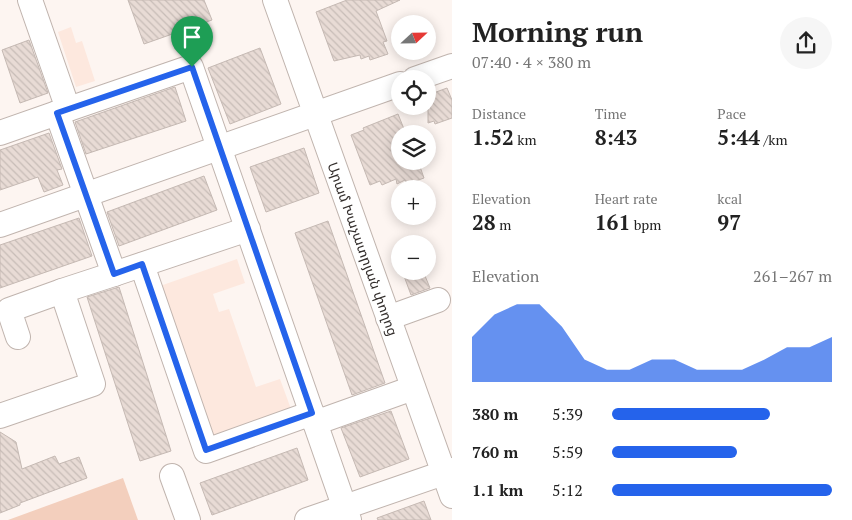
<!DOCTYPE html>
<html lang="en">
<head>
<meta charset="utf-8">
<style>
  body { margin:0; font-family:"PT Serif","Noto Sans Armenian",serif; background:#f6f6f6; color:#222; height:100vh; display:flex; flex-direction:column; font-size:19px; white-space:nowrap }
  * { box-sizing:border-box; margin:0 }
  p { font-size:16px; color:#767676 }
  .icon { flex:none; width:28px; height:28px; fill:none; stroke:currentColor; stroke-width:2; stroke-linecap:round; stroke-linejoin:round }
  .map { position:relative; flex:1; overflow:hidden }
  .details { display:flex; flex-direction:column; background:#fff; width:400px }
  .details>* { flex:none }
  .needle { width:32px; rotate:68deg }
  .tools { position:absolute; left:391px; top:15px; display:grid; gap:10px }
  .tools a { display:grid; place-items:center; width:45px; height:45px; border-radius:50%; background:#fff; box-shadow:0 2px 12px #0003; font-size:25px }
  .pin { position:absolute; display:grid; place-items:center; width:42px; height:42px; color:#fff; margin:-51px -21px; border-radius:50% 50% 50% 0; rotate:-45deg; box-shadow:0 0 5px #0007 }
  .pin .icon { rotate:45deg }
  .round { display:grid; place-items:center; flex:none; width:52px; height:52px; border-radius:26px; background:#f6f6f6 }
  .overview { display:flex; align-items:center; justify-content:space-between; height:85px; padding:0 20px }
  h1 { font-size:28px; font-weight:700; line-height:38px }
  .figures { display:grid; grid-template-columns:repeat(3,1fr); gap:8px; height:85px; padding:5px 20px }
  .figures div { display:grid; align-content:center }
  .figures b { font-size:21px; font-weight:700 }
  .figures small { font-size:14px; font-weight:400 }
  .figures p { font-size:14px }
  .chart { height:140px; padding:10px 20px }
  .chart p { display:flex; justify-content:space-between }
  .chart svg { width:100%; height:90px; margin-top:5px; fill:#2563eb; opacity:.7 }
  ul { padding:0 20px; list-style:none; font-size:16px }
  li { display:grid; grid-template-columns:80px 60px 1fr; align-items:center; height:38px }
  li i { height:12px; border-radius:6px; background:#2563eb }
  main { display:flex; flex:1; min-height:0 }
  .map>svg:first-child { display:block }
</style>
</head>
<body>
<main>
<div class="map">
<svg width="452" height="520" viewBox="0 0 452 520">
  <defs>
    <pattern id="building-back-hatch" width="6" height="6" patternUnits="userSpaceOnUse" patternTransform="scale(1.25)"><rect width="6" height="6" fill="#e8dbd5"/><path d="M-1 5l2 2M0 0l6 6M5-1l2 2" fill="none" stroke="#c7bcb7"/></pattern>
  </defs>
  <rect width="100%" height="100%" fill="#fdf5f1"/>
  <g fill="#fde8de">
    <polygon points="71,27 76,43 82,41 95,81 76,87 58,32"/>
    <polygon points="237,259 245,283 213,294 219,312 229,309 256,387 280,379 291,409 212,436 160,286"/>
  </g>
  <polygon fill="#f3cfbd" points="123,478 138,520 8,520"/>
  <g fill="url(#building-back-hatch)" stroke="#c5b9b3">
    <polygon points="128,0 204,0 212,20 144,44"/>
    <polygon points="347,0 400,0 376,11 387,41 383,42 388,54 370,60 369,56 361,59 360,55 334,61 316,12"/>
    <polygon points="29,40 48,93 20,103 2,50"/>
    <polygon points="260,48 281,104 230,124 208,68"/>
    <polygon points="175,87 186,121 86,154 75,122"/>
    <polygon points="447,88 452,100 452,118 435,124 434,121 428,123 428,95"/>
    <polygon points="398,114 406,134 400,134 400,161 418,161 424,178 407,184 405,180 397,184 396,179 382,185 380,181 370,185 351,135 364,130 363,128"/>
    <polygon points="49,133 62,169 57,170 63,185 44,192 38,177 0,190 0,150"/>
    <polygon points="304,148 319,193 266,212 250,167"/>
    <polygon points="204,176 217,210 119,246 107,212"/>
    <polygon points="79,218 92,256 0,288 0,245"/>
    <polygon points="328,221 385,383 352,395 295,233"/>
    <polygon points="416,271 423,271 430,288 411,295 404,276"/>
    <polygon points="119,287 171,451 140,461 87,297"/>
    <polygon points="391,411 409,459 360,477 341,428"/>
    <polygon points="0,432 16,442 22,469 55,456 59,464 79,457 87,478 20,503 20,505 0,513"/>
    <polygon points="297,448 308,480 212,515 200,483"/>
    <polygon points="424,501 431,520 378,520 377,518"/>
  </g>
  <g fill="none" stroke-linecap="round" stroke-linejoin="round">
    <g stroke="#c0b4ae" stroke-width="26">
      <g id="minor">
        <polyline points="30,0 68,109"/>
        <path id="s1" d="M275 0 452 496"/>
        <polyline points="415,79 452,66"/>
        <polyline points="57,113 191,67 349,520"/>
        <polyline points="0,133 57,113 114,274 248,229"/>
        <polyline points="0,225 400,84"/>
        <polyline points="142,265 206,451 312,413"/>
        <polyline points="388,318 438,300"/>
        <polyline points="18,337 9,310 62,291"/>
        <polyline points="0,416 93,384 62,291 114,274"/>
        <polyline points="315,423 413,388"/>
        <polyline points="172,476 188,520"/>
        <polyline points="307,520 452,470"/>
      </g>
    </g>
    <use href="#minor" stroke="#fff" stroke-width="24"/>
  </g>
  <g fill="none" stroke-linecap="round" stroke-linejoin="round">
    <g stroke="#fff" stroke-width="10">
      <polygon id="route" points="192,67 312,413 206,450 142,264 114,274 57,113"/>
    </g>
    <use href="#route" stroke="#2563eb" stroke-width="6"/>
  </g>
  <g text-anchor="middle" dominant-baseline="central" stroke-width="4" stroke-linejoin="round" paint-order="stroke">
    <g font-size="14" fill="#332e2c" stroke="#fff">
      <text stroke="none"><textPath href="#s1" startOffset="264">Արամ Խաչատրյան փողոց</textPath></text>
    </g>
  </g>
</svg>
<div class="tools">
<a><svg class="needle" viewBox="-14 -14 28 28"><path d="M0-13l5 13h-10z" fill="#e53935"/><path d="M0 13l5-13h-10z" fill="#767676"/></svg></a>
<a><svg class="icon" aria-label="locate" viewBox="0 0 24 24"><circle cx="12" cy="12" r="6"/><path d="M12 2v4M12 18v4M2 12h4M18 12h4"/></svg></a>
<a><svg class="icon" aria-label="layers" viewBox="0 0 24 24"><path d="M12 4l9 5-9 5-9-5zM3 14l9 5 9-5"/></svg></a>
<a>+</a>
<a>−</a>
</div>
<div class="pin" style="left:192px;top:67px;background:#1e9e55"><svg class="icon" aria-label="arrive" viewBox="0 0 24 24"><path d="M6 21V4h12l-3 4 3 4H6"/></svg></div>
</div>
<section class="details">
<div class="overview"><div><h1>Morning run</h1><p>07:40 · 4 × 380 m</p></div><a class="round"><svg class="icon" aria-label="share" viewBox="0 0 24 24"><path d="M12 15V3M7 8l5-5 5 5M5 13v7h14v-7"/></svg></a></div>
<div class="figures">
<div><p>Distance</p><b>1.52<small> km</small></b></div>
<div><p>Time</p><b>8:43</b></div>
<div><p>Pace</p><b>5:44<small> /km</small></b></div>
</div>
<div class="figures">
<div><p>Elevation</p><b>28<small> m</small></b></div>
<div><p>Heart rate</p><b>161<small> bpm</small></b></div>
<div><p>kcal</p><b>97</b></div>
</div>
<div class="chart"><p><span>Elevation</span>261–267 m</p>
<svg viewBox="0 0 160 44" preserveAspectRatio="none"><path d="M0 44V22L10 11L20 6L30 6L40 17L50 33L60 38L70 38L80 33L90 33L100 38L110 38L120 38L130 33L140 27L150 27L160 22V44z"/></svg>
</div>
<ul>
<li><b>380 m</b>5:39<i style="width:72%"></i></li>
<li><b>760 m</b>5:59<i style="width:57%"></i></li>
<li><b>1.1 km</b>5:12<i style="width:100%"></i></li>
</ul>
</section>
</main>
</body>
</html>
